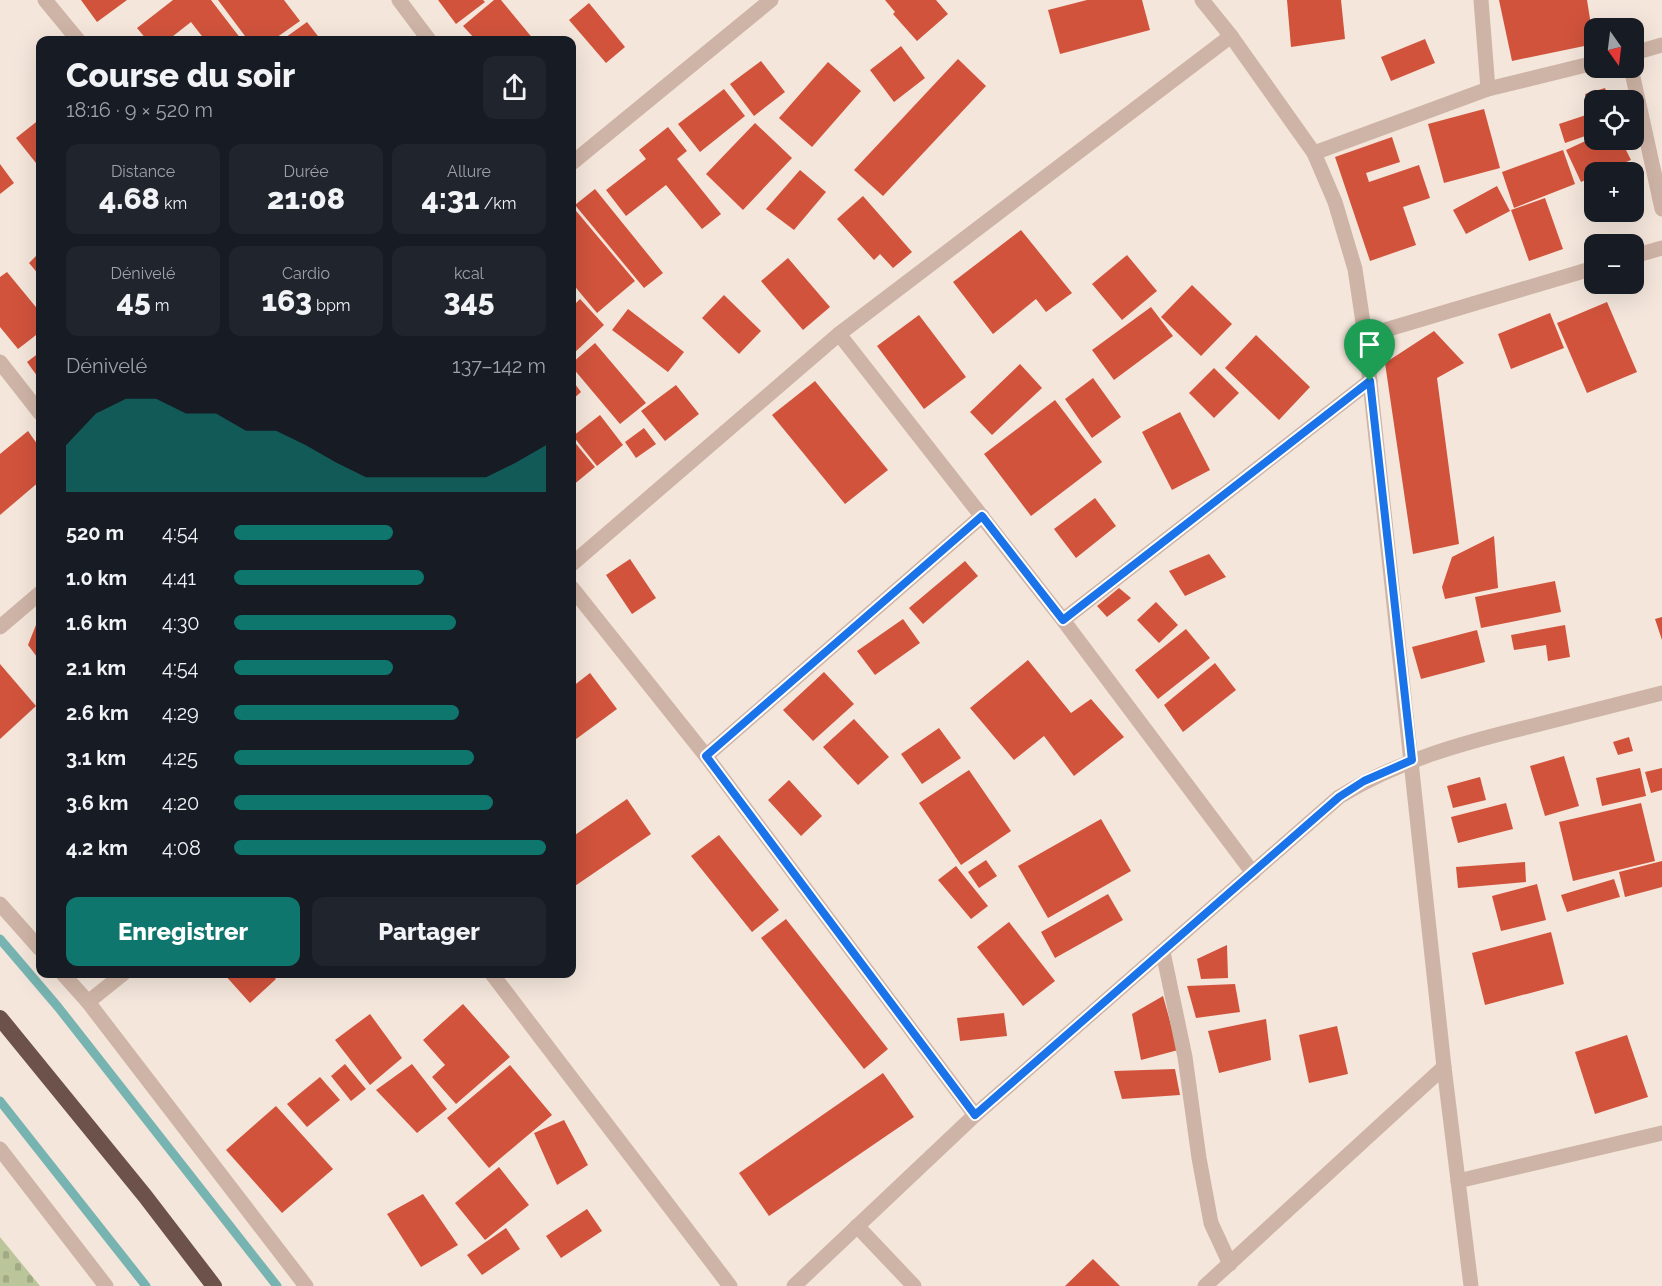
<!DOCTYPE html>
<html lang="fr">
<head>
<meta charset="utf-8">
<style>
  body { margin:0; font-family:Raleway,sans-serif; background:#20242c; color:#f1f3f6; height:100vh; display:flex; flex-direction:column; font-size:22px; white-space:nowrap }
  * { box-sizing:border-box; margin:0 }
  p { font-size:20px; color:#9ea1a6 }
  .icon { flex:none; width:33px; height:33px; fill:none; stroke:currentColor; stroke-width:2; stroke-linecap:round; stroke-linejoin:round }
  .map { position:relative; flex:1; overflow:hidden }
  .sheet { position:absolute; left:36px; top:36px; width:540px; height:942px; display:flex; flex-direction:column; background:#171b24; border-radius:12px; box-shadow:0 6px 24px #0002 }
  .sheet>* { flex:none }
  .needle { width:39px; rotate:166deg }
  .buttons { position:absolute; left:1584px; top:18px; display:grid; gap:12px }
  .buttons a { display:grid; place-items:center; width:60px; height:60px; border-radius:12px; background:#171b24; box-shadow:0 6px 24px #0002; font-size:30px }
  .pin { position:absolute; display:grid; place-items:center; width:51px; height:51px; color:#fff; margin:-62px -26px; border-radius:50% 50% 50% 0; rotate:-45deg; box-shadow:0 0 6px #0007 }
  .pin .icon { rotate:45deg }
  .round { display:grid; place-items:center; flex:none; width:63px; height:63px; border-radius:12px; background:#20242c }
  .headline { display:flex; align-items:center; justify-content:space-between; height:102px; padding:0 30px }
  h1 { font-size:33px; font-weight:800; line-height:45px }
  .metrics { display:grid; grid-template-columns:repeat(3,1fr); gap:9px; height:102px; padding:6px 30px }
  .metrics div { display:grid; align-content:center; border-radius:12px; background:#20242c; text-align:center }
  .metrics b { font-size:30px; font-weight:800 }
  .metrics small { font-size:16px; font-weight:400 }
  .metrics p { font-size:16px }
  .chart { height:168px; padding:12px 30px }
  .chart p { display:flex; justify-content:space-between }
  .chart svg { width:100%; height:108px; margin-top:6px; fill:#0f766e; opacity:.7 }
  .button { display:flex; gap:12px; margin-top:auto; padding:12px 30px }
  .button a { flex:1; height:69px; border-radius:12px; background:#0f766e; color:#fff; font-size:24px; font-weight:800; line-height:69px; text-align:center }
  .button a+a { background:#20242c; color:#f1f3f6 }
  ul { padding:0 30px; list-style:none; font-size:20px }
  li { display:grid; grid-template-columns:96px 72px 1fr; align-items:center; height:45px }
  li i { height:15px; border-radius:8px; background:#0f766e }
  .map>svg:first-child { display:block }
</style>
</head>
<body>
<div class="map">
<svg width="1662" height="1286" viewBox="0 0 1662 1286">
  <defs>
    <pattern id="cemetery-stones" width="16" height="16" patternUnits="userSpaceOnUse" patternTransform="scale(1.5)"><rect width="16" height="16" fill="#bbc59a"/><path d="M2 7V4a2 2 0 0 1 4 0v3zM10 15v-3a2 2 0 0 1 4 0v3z" fill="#a2a985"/></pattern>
  </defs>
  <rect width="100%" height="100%" fill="#f4e6db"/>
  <polygon fill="url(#cemetery-stones)" points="0,1237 40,1286 0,1286"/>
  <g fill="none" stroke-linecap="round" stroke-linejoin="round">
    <g stroke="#77b4b1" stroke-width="9">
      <polyline points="0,939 58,1007 277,1286"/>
      <polyline points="0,1101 146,1286"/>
    </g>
  </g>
  <g fill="#d1533c">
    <polygon points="81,0 127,0 97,22"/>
    <polygon points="173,0 211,0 241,39 205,40 191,22 168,40 147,40 137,28"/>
    <polygon points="218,0 284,0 300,21 273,40 248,40"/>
    <polygon points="438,0 483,0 485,2 456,24"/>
    <polygon points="494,0 501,0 534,40 476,40 463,26"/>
    <polygon points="885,0 936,0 948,14 917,41 893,14 895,12"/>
    <polygon points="1087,0 1142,0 1150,30 1060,54 1048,10"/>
    <polygon points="1287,0 1341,0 1345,39 1291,47"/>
    <polygon points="1499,0 1587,0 1594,44 1512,61"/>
    <polygon points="589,3 625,47 606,63 569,20"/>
    <polygon points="307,22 321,40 282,40"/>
    <polygon points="1425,39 1435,63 1391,81 1381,57"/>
    <polygon points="901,46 925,78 894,102 870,70"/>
    <polygon points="958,59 986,86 883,196 854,170"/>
    <polygon points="761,61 785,92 754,116 730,84"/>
    <polygon points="828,62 861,91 812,147 779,118"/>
    <polygon points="1605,88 1610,100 1594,100 1594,133 1565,143 1559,124 1592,113 1585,94"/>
    <polygon points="724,89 745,116 700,152 678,124"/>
    <polygon points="1484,109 1500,168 1444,183 1428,124"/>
    <polygon points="40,119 40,168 16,138"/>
    <polygon points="755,123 792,158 743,210 706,174"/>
    <polygon points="668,127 687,151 677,159 721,214 702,229 666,185 626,216 606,190 646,159 639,150"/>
    <polygon points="1392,137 1400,162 1366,173 1369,182 1419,165 1430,198 1403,207 1416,245 1370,261 1335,157"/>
    <polygon points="1594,137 1594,140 1621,140 1631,160 1602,172 1594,172 1594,176 1581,182 1566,150"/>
    <polygon points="1563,150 1575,184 1514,208 1502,172"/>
    <polygon points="0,164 14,183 0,194"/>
    <polygon points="800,170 826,192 794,230 766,209"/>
    <polygon points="1497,186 1510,211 1466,234 1453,210"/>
    <polygon points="595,189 663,273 644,288 575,205"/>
    <polygon points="863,196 912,252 893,268 880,254 874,260 837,219"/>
    <polygon points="1545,198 1563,249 1529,261 1511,210"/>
    <polygon points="572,206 635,281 597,313 572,283"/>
    <polygon points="1021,230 1072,293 1046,312 1036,299 993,334 953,282"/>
    <polygon points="40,252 40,276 29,263"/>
    <polygon points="1127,255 1157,291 1122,320 1092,284"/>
    <polygon points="788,258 830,307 803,330 761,281"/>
    <polygon points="7,272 40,312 40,332 18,349 0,327 0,277"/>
    <polygon points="1192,285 1232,324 1201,356 1161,317"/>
    <polygon points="724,295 761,331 739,354 702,318"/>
    <polygon points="580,299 604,325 572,355 572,307"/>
    <polygon points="1607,302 1637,372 1587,393 1557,323"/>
    <polygon points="1151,307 1173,336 1114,380 1092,350"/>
    <polygon points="628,309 684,352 668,372 612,330"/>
    <polygon points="1550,313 1564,348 1511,369 1498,334"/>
    <polygon points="919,315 966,377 924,409 877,346"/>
    <polygon points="1434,331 1464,363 1437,378 1459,544 1413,554 1385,363"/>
    <polygon points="1256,335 1310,387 1279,420 1225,368"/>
    <polygon points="595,343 646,403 620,424 572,367 572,363"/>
    <polygon points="40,352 40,380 27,362"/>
    <polygon points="1020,364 1042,388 992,435 970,412"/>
    <polygon points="1214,368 1239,393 1214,418 1189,393"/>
    <polygon points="1093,378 1121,417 1092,438 1065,399"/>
    <polygon points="572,380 581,392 572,400"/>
    <polygon points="815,381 888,470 845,504 772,415"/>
    <polygon points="676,385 699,414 665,441 641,411"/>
    <polygon points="1055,400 1102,462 1031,516 984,454"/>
    <polygon points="1180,412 1210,470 1172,490 1142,432"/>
    <polygon points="600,415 623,445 597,466 573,436"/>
    <polygon points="644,428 656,444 636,458 625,442"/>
    <polygon points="28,431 40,448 40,481 0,515 0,454"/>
    <polygon points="572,439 595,467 572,486"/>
    <polygon points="1095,498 1116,526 1076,558 1054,529"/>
    <polygon points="1494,536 1498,588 1445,599 1442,587 1452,557"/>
    <polygon points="1209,554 1226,577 1185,596 1169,571"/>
    <polygon points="630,559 656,598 632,614 606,575"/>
    <polygon points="965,561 978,576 923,624 909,608"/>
    <polygon points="1555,581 1561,612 1481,628 1475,597"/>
    <polygon points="1119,588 1131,598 1107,617 1097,606"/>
    <polygon points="1156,602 1178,625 1159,643 1137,620"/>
    <polygon points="40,615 40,661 28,645"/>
    <polygon points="1662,617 1662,640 1655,619"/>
    <polygon points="903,619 920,643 875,675 857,651"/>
    <polygon points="1565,625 1570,657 1548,661 1546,645 1514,650 1511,635"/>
    <polygon points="1186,629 1210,658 1158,699 1135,670"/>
    <polygon points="1477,630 1485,662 1421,679 1412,647"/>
    <polygon points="1028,660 1071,713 1091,699 1124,737 1074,776 1044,736 1014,760 970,708"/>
    <polygon points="1215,663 1236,690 1183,732 1164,705"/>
    <polygon points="0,664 36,706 0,739"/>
    <polygon points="824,672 854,704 813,741 783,710"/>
    <polygon points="590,673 617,709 572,742 572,687"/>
    <polygon points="854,719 889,757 858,785 823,747"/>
    <polygon points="939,728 961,758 922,784 901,754"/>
    <polygon points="1629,737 1633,751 1618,755 1613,742"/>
    <polygon points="1564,756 1579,806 1545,816 1530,766"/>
    <polygon points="1640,768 1646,796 1602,806 1596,778"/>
    <polygon points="1662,768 1662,790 1651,793 1645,772"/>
    <polygon points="969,770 1011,831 961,865 919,803"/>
    <polygon points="1480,777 1486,800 1453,808 1447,786"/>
    <polygon points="789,780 822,816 801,836 768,800"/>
    <polygon points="627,799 651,834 572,888 572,837"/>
    <polygon points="1506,803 1513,829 1458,843 1451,817"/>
    <polygon points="1641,803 1655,861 1573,881 1559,822"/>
    <polygon points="1101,819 1131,871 1048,918 1018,866"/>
    <polygon points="719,835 779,910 752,932 691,856"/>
    <polygon points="986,860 997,876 979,888 968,872"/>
    <polygon points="1662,861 1662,887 1625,897 1619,872"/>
    <polygon points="1525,862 1526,882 1458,888 1456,867"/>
    <polygon points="956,866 988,906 971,919 938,880"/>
    <polygon points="1614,879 1620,897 1567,912 1561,895"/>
    <polygon points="1537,884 1546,920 1501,931 1492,896"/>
    <polygon points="1108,894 1123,920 1055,958 1041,932"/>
    <polygon points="786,919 888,1049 864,1069 761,938"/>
    <polygon points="1009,922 1055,981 1023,1006 977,947"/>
    <polygon points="1551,932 1564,984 1485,1005 1472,953"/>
    <polygon points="1227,945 1228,978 1201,979 1197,959"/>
    <polygon points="224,974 271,974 276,979 250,1003"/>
    <polygon points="1235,984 1240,1012 1196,1018 1187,986"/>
    <polygon points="1163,996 1178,1050 1141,1060 1132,1014"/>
    <polygon points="463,1004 510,1057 456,1104 432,1077 445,1065 423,1040"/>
    <polygon points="1004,1013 1007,1036 960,1041 957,1018"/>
    <polygon points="370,1014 402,1058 370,1085 335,1040"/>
    <polygon points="1266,1019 1271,1060 1219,1073 1208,1031"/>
    <polygon points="1337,1026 1348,1074 1309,1083 1299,1035"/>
    <polygon points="1627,1035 1648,1097 1595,1114 1575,1052"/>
    <polygon points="345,1064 366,1089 351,1101 331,1076"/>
    <polygon points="412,1064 447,1109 417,1133 376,1090"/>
    <polygon points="510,1065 552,1115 489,1168 447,1118"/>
    <polygon points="1175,1069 1180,1095 1122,1099 1114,1071"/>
    <polygon points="883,1073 914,1117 769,1216 739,1173"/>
    <polygon points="320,1077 340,1100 307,1127 287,1104"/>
    <polygon points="276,1106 333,1169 282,1213 226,1150"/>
    <polygon points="564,1120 588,1165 557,1185 534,1133"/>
    <polygon points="499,1167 529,1205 485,1240 455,1203"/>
    <polygon points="423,1194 458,1245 421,1267 387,1214"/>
    <polygon points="587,1209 602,1231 561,1258 546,1236"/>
    <polygon points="506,1228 520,1249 482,1275 467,1255"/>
    <polygon points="1093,1259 1120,1286 1065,1286"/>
  </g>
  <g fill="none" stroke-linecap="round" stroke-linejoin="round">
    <g stroke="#ceb4a6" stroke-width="15">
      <polyline points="45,0 78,40"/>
      <polyline points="399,0 429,40"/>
      <polyline points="1202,0 1231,36 1314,153 1335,202 1355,269 1365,336 1444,1067 1471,1286"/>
      <polyline points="1481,0 1488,89"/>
      <polyline points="1634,53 1662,45"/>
      <polyline points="1631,68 1662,209"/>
      <polyline points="1314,153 1488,89 1594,63"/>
      <polyline points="572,163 771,0"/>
      <polyline points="1634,256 1662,248"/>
      <polyline points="839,334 1063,620 1253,873"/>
      <polyline points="1365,336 1594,268"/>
      <polyline points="0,362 40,413"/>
      <polyline points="572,564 839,334 1231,36"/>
      <polyline points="572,588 706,756 975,1115"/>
      <polyline points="1063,620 1370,381"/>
      <polyline points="0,627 40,593"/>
      <polyline points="706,756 982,516"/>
      <polyline points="0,904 40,949"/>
      <polyline points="1163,952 1185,1057 1199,1158 1211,1223 1230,1264"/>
      <polyline points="63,974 88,1002 306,1286"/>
      <polyline points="492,974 730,1286"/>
      <polyline points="88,1002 123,974"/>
      <polyline points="0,1149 106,1286"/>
      <polyline points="1458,1181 1662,1133"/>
      <polyline points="857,1226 914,1286"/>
      <path d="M794 1286 975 1115 1339 797C1397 761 1462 743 1528 727 1573 716 1617 704 1662 693"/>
      <polyline points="1205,1286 1444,1067"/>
    </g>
    <polyline stroke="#6c524a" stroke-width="16" points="0,1018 145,1196 214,1286"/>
  </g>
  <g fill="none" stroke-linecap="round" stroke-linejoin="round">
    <g stroke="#fff" stroke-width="12">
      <polygon id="route" points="1370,381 1412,760 1364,781 1339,797 975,1115 706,756 982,516 1063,620"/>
    </g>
    <use href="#route" stroke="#1a73e8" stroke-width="8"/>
  </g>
</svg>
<div class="buttons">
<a><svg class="needle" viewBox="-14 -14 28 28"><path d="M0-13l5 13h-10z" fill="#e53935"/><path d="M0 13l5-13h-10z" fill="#9ea1a6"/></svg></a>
<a><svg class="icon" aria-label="locate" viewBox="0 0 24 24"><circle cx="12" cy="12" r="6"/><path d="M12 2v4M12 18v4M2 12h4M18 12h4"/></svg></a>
<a>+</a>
<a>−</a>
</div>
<div class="pin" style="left:1370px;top:381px;background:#1e9e55"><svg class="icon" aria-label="arrive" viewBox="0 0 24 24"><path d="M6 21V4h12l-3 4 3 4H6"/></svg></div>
<section class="sheet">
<div class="headline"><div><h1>Course du soir</h1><p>18:16 · 9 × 520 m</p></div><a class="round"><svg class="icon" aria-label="share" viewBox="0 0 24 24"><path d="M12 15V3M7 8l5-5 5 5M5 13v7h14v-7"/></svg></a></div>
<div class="metrics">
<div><p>Distance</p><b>4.68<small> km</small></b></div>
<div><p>Durée</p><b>21:08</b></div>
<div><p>Allure</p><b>4:31<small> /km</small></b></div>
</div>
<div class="metrics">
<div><p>Dénivelé</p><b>45<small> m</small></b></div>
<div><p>Cardio</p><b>163<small> bpm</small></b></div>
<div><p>kcal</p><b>345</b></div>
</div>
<div class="chart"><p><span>Dénivelé</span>137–142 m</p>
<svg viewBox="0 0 160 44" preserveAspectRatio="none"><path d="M0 44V25L10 12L20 6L30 6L40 12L50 12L60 19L70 19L80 25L90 32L100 38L110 38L120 38L130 38L140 38L150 32L160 25V44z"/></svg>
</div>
<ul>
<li><b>520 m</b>4:54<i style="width:51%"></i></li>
<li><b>1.0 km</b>4:41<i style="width:61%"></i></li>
<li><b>1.6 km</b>4:30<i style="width:71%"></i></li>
<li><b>2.1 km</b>4:54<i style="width:51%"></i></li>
<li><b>2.6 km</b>4:29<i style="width:72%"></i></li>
<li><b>3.1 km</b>4:25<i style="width:77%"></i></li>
<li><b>3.6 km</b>4:20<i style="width:83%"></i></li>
<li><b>4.2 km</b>4:08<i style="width:100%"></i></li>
</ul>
<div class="button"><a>Enregistrer</a><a>Partager</a></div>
</section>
</div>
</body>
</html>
